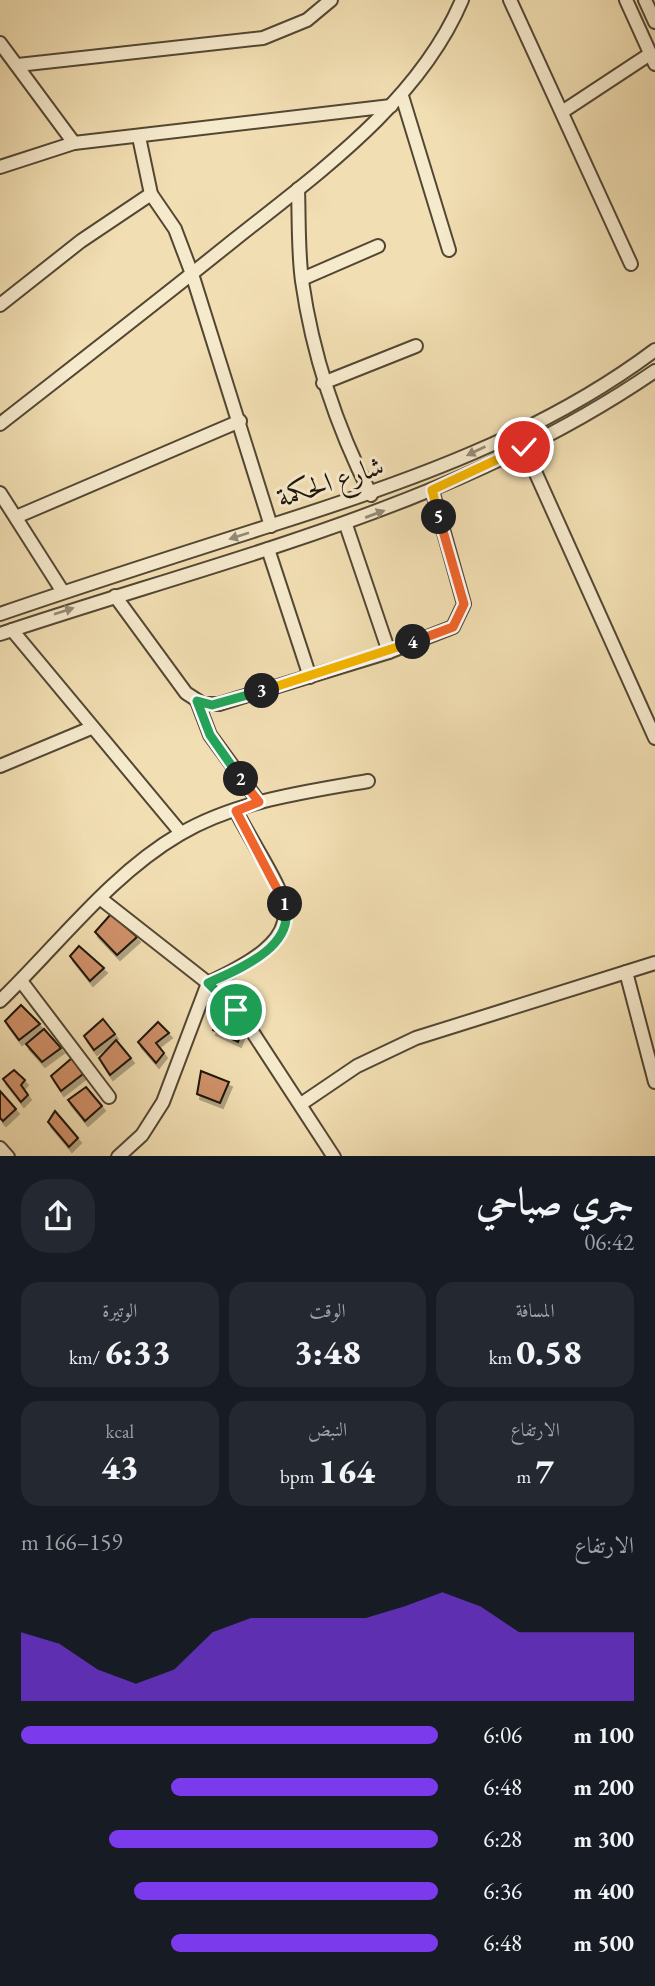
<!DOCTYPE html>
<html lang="ar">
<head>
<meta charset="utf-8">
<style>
  body { margin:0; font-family:"EB Garamond",Amiri,serif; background:#242831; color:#f1f3f6; direction:rtl; height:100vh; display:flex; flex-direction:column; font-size:26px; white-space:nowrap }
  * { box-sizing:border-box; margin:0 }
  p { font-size:23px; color:#9ea1a6 }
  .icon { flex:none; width:38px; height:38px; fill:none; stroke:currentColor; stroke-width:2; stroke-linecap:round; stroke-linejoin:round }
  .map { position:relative; height:1156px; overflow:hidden; direction:ltr }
  .sheet { display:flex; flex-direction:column; background:#171b24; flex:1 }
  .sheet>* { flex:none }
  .pin { position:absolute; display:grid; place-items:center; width:60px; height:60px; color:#fff; margin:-30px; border:4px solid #fff; border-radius:50%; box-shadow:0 2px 7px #0007 }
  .km { position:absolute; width:35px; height:35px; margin:-18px; border-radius:50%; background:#222; color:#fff; font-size:19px; line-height:35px; text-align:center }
  .round { display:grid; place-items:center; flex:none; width:74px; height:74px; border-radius:28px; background:#242831 }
  .headline { display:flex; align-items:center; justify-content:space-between; height:119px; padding:0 21px }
  h1 { font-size:38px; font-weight:800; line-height:52px }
  .metrics { display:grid; grid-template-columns:repeat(3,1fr); gap:10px; height:119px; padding:7px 21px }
  .metrics div { display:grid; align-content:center; border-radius:18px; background:#242831; text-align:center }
  .metrics b { font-size:35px; font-weight:800 }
  .metrics small { font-size:19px; font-weight:400 }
  .metrics p { font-size:19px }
  .chart { height:196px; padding:14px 21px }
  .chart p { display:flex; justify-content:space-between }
  .chart svg { width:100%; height:126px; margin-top:7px; fill:#7c3aed; opacity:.7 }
  ul { padding:0 21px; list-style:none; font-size:23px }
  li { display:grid; grid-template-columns:112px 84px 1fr; align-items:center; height:52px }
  li i { height:18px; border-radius:9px; background:#7c3aed }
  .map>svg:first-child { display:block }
</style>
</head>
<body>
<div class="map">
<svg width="655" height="1157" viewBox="0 0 655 1157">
  <defs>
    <filter id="shadow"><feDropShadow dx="3" dy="5" stdDeviation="0" flood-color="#0004"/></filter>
  </defs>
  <rect width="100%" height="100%" fill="#f1deb2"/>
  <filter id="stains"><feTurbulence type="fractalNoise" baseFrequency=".00286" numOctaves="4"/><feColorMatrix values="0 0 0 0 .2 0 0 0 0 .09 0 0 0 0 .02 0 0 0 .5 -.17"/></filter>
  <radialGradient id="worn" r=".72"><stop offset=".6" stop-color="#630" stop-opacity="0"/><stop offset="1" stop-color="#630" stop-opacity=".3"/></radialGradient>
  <g fill="#d0916a" stroke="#1e1509" stroke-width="2" filter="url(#shadow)">
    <polygon points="111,914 137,937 117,955 95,932"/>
    <polygon points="79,946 104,968 90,981 70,956"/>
    <polygon points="21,1005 40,1024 19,1040 5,1021"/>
    <polygon points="221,1010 246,1023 238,1042 213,1030"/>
    <polygon points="103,1019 115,1034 94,1050 84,1036"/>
    <polygon points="158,1022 169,1033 156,1043 164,1053 156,1063 138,1042"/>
    <polygon points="44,1029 61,1048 42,1062 26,1044"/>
    <polygon points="116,1040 131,1058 110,1075 99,1058"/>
    <polygon points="72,1058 83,1074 61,1091 51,1076"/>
    <polygon points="14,1070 25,1080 21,1085 28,1095 21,1102 3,1079"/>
    <polygon points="201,1071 229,1082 220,1103 197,1094"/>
    <polygon points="86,1087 102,1106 85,1121 68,1100"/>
    <polygon points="0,1091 16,1109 3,1121 0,1118"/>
    <polygon points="55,1111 78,1138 69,1147 48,1122"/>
  </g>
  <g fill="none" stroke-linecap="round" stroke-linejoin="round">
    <g stroke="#534733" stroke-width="16">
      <g id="minor">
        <polyline points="510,0 631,264"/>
        <polyline points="626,0 655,64"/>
        <polyline points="645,0 655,22"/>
        <polyline points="0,43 74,143"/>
        <polyline points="18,65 263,38 307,20 331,0"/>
        <polyline points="402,96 449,250"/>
        <polyline points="562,112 650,54"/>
        <polyline points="139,137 151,194 175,229 192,274 271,526"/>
        <polyline points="0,167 74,143 391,106"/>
        <path d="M298 189C299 219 298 251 302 281 313 358 336 426 371 495"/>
        <polyline points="302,279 378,246"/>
        <polyline points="0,305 81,241 151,194"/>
        <polyline points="323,383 416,346"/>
        <path d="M0 424C78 363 157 302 234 240 318 173 419 102 462 0"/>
        <polyline points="524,447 655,738"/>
        <polyline points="0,493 63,592"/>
        <polyline points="16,517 240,421"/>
        <polyline points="346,525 389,652"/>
        <polyline points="268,549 310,677"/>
        <polyline points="115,596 186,693 203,704 219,704 389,652 453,627 464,604 432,490"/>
        <path d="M0 614C90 583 181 554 272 525 405 483 542 435 655 350"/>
        <polyline points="12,630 181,833"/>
        <path d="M0 634C224 559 457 507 655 371"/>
        <polyline points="197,701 210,735 259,802"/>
        <polyline points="0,766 91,728"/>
        <polyline points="101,899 208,983 242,1016 334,1157"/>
        <polyline points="626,972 655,1082"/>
        <polyline points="21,981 109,1097"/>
        <path d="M0 1001C58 945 110 875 180 834 236 801 305 792 368 781"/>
        <polyline points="301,1104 357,1066 416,1038 655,963"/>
        <polyline points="0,1148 8,1157"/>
        <path d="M118 1157 142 1135 163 1102 208 983C327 928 284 903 236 811"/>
      </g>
    </g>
    <use href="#minor" stroke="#f6eacd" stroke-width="12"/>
  </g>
  <defs><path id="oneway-solid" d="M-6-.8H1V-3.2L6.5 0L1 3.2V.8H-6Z" transform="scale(1.75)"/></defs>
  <g fill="#958a75">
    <use href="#oneway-solid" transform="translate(476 451) rotate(154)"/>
    <use href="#oneway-solid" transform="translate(375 514) rotate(-20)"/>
    <use href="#oneway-solid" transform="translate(239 536) rotate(162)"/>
    <use href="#oneway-solid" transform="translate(64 611) rotate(-18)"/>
  </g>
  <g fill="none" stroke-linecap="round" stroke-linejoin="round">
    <g stroke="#fff" stroke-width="14">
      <path id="split-1" d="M236 1010 208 983C239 969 296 947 285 904"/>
    </g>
    <g stroke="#fff" stroke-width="14">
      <polyline id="split-2" points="241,779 259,802 236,811 285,904"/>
    </g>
    <g stroke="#fff" stroke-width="14">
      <polyline id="split-3" points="241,779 210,735 197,701 212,705 262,691"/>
    </g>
    <g stroke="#fff" stroke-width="14">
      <polyline id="split-4" points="262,691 413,642"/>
    </g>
    <g stroke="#fff" stroke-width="14">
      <polyline id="split-5" points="413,642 453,627 464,604 439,517"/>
    </g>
    <g stroke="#fff" stroke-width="14">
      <polyline id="split-6" points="439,517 432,490 524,447"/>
    </g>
    <use href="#split-1" stroke="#22a559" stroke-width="9"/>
    <use href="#split-2" stroke="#f0652b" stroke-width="9"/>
    <use href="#split-3" stroke="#22a559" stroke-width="9"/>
    <use href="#split-4" stroke="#f5b400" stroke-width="9"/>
    <use href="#split-5" stroke="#f0652b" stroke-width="9"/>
    <use href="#split-6" stroke="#f5b400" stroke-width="9"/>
  </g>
  <g text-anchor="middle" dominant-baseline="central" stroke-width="6" stroke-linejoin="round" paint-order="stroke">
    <g font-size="28" fill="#1e1509" stroke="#f6eacd">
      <text transform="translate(330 481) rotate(-18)">شارع الحكمة</text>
    </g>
  </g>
  <rect width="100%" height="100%" filter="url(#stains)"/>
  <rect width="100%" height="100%" fill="url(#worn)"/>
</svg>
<div class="pin" style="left:236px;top:1010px;background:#1e9e55"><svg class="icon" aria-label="arrive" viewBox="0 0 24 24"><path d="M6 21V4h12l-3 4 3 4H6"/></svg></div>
<div class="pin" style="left:524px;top:447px;background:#d93025"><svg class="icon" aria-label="check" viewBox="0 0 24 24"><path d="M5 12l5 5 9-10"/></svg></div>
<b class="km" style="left:285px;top:904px">1</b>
<b class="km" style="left:241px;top:779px">2</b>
<b class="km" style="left:262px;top:691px">3</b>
<b class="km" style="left:413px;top:642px">4</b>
<b class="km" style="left:439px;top:517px">5</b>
</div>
<section class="sheet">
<div class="headline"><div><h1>جري صباحي</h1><p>06:42</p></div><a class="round"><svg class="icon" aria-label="share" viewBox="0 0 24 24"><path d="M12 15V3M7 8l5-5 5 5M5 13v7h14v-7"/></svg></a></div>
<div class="metrics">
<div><p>المسافة</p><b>0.58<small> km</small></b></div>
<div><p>الوقت</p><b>3:48</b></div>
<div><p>الوتيرة</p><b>6:33<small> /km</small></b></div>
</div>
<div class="metrics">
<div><p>الارتفاع</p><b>7<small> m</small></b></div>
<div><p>النبض</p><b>164<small> bpm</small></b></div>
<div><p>kcal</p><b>43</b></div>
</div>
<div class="chart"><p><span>الارتفاع</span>159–166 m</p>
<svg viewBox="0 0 160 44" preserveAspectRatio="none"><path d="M0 44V20L10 24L20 33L30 38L40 33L50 20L60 15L70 15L80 15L90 15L100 11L110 6L120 11L130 20L140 20L150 20L160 20V44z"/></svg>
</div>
<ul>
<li><b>100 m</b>6:06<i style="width:100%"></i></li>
<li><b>200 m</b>6:48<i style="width:64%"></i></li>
<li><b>300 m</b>6:28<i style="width:79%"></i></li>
<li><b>400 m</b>6:36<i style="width:73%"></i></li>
<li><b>500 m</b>6:48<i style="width:64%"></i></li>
</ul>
</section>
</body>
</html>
